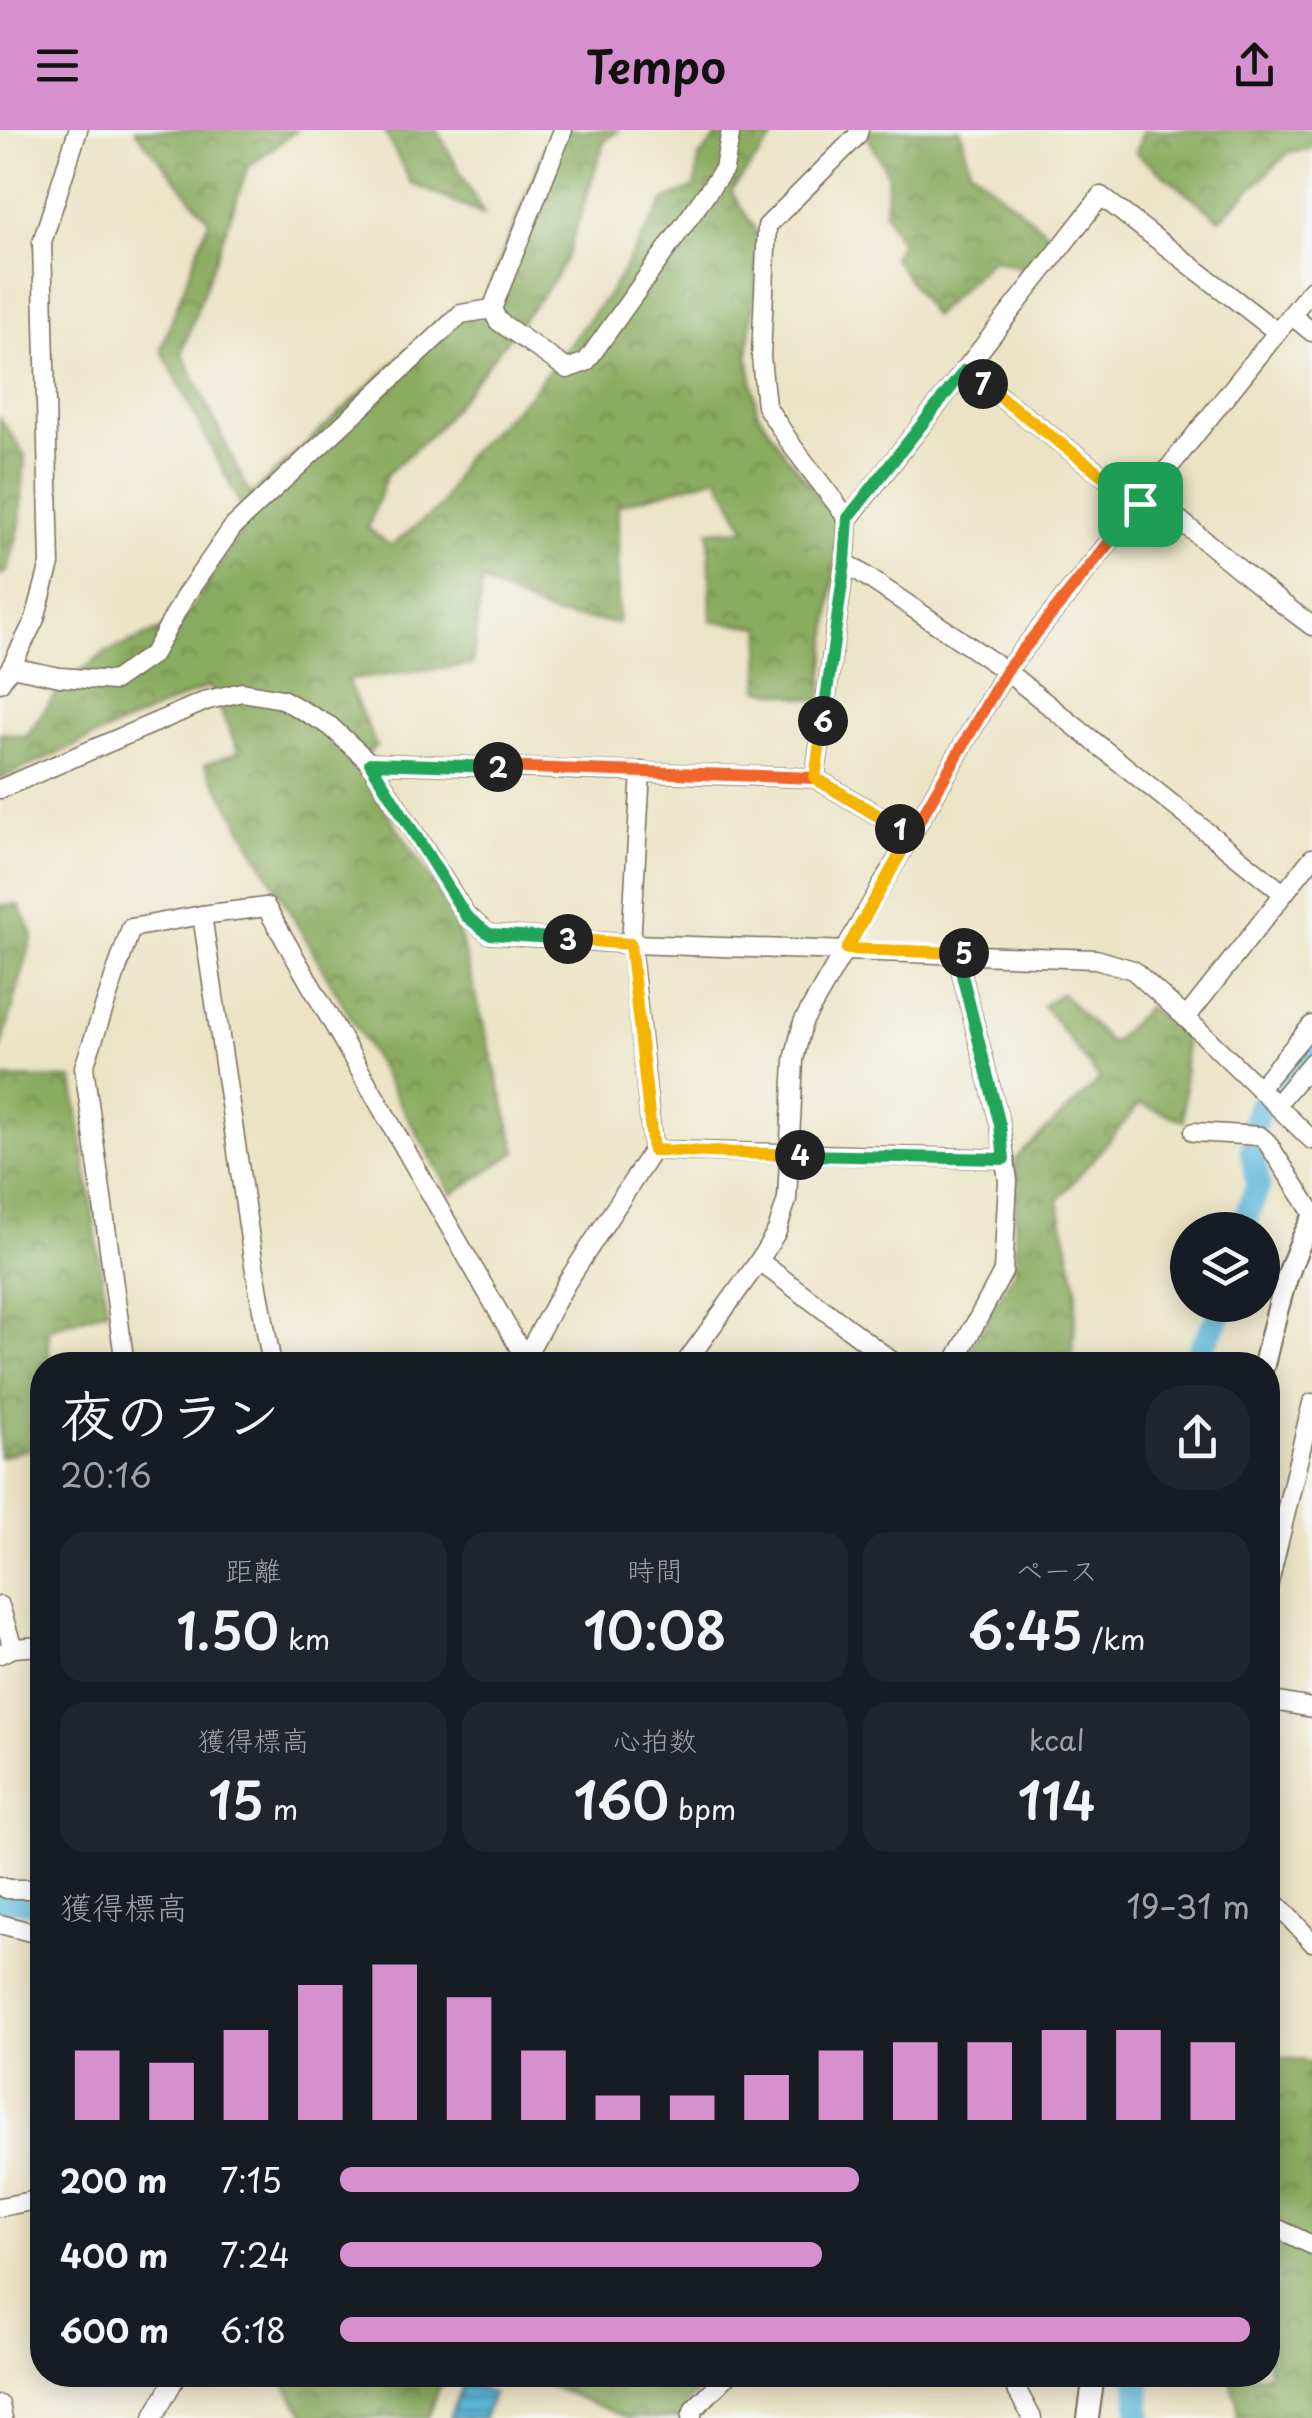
<!DOCTYPE html>
<html lang="ja">
<head>
<meta charset="utf-8">
<style>
  body { margin:0; font-family:"Playpen Sans","Klee One",sans-serif; background:#20242c; color:#f1f3f6; height:100vh; display:flex; flex-direction:column; font-size:38px; white-space:nowrap }
  * { box-sizing:border-box; margin:0 }
  p { font-size:32px; color:#9ea1a6 }
  .icon { flex:none; width:55px; height:55px; fill:none; stroke:currentColor; stroke-width:2; stroke-linecap:round; stroke-linejoin:round }
  .map { position:relative; flex:1; overflow:hidden }
  .side { position:absolute; left:30px; top:1222px; width:1250px; height:1035px; display:flex; flex-direction:column; background:#171b24; border-radius:40px; box-shadow:0 5px 25px #0003 }
  .side>* { flex:none }
  .buttons { position:absolute; left:1170px; top:1082px; display:grid; gap:20px }
  .buttons a { display:grid; place-items:center; width:110px; height:110px; border-radius:50%; background:#171b24; box-shadow:0 5px 25px #0003; font-size:50px }
  .pin { position:absolute; display:grid; place-items:center; width:85px; height:85px; color:#fff; margin:-42px; border-radius:20px; box-shadow:0 5px 15px #0006 }
  .km { position:absolute; width:50px; height:50px; margin:-25px; border-radius:50%; background:#222; color:#fff; font-size:28px; line-height:50px; text-align:center }
  .round { display:grid; place-items:center; flex:none; width:105px; height:105px; border-radius:40px; background:#20242c }
  .head { display:flex; align-items:center; justify-content:space-between; height:170px; padding:0 30px }
  h1 { font-size:55px; font-weight:600; line-height:75px }
  .metrics { display:grid; grid-template-columns:repeat(3,1fr); gap:15px; height:170px; padding:10px 30px }
  .metrics div { display:grid; align-content:center; border-radius:25px; background:#20242c; text-align:center }
  .metrics b { font-size:50px; font-weight:600 }
  .metrics small { font-size:28px; font-weight:400 }
  .metrics p { font-size:28px }
  .chart { height:280px; padding:20px 30px }
  .chart p { display:flex; justify-content:space-between }
  .chart svg { width:100%; height:180px; margin-top:10px; stroke:#d690ce; stroke-width:6 }
  ul { padding:0 30px; list-style:none; font-size:32px }
  li { display:grid; grid-template-columns:160px 120px 1fr; align-items:center; height:75px }
  li i { height:25px; border-radius:12px; background:#d690ce }
  header { display:flex; justify-content:space-between; align-items:center; height:130px; padding:0 30px; background:#d690ce; color:#111; font-size:45px; font-weight:600 }
  .map>svg:first-child { display:block }
</style>
</head>
<body>
<header><svg class="icon" aria-label="menu" viewBox="0 0 24 24"><path d="M4 6h16M4 12h16M4 18h16"/></svg>Tempo<svg class="icon" aria-label="share" viewBox="0 0 24 24"><path d="M12 15V3M7 8l5-5 5 5M5 13v7h14v-7"/></svg></header>
<div class="map">
<svg width="1312" height="2288" viewBox="0 0 1312 2288">
  <defs>
    <pattern id="forest-crowns" width="20" height="18" patternUnits="userSpaceOnUse" patternTransform="scale(2.5)"><rect width="20" height="18" fill="#8aac60"/><path d="M2 6a3 3 0 1 1 6 0M12 15a3 3 0 1 1 6 0" fill="none" stroke="#728c4f"/></pattern>
    <pattern id="water-rules" width="6" height="5" patternUnits="userSpaceOnUse" patternTransform="scale(2.5)"><rect width="6" height="5" fill="#5db9db"/><path d="M0 2.5h6" fill="none" stroke="#4e97b1"/></pattern>
  </defs>
  <rect width="100%" height="100%" fill="#f6f6f2"/>
  <filter id="ink" filterUnits="userSpaceOnUse"><feTurbulence type="fractalNoise" baseFrequency=".01" numOctaves="2"/><feDisplacementMap in="SourceGraphic" scale="20" xChannelSelector="R" yChannelSelector="G"/><feConvolveMatrix kernelMatrix="1 2 1 2 8 2 1 2 1" color-interpolation-filters="sRGB"/></filter>
  <filter id="wash" filterUnits="userSpaceOnUse"><feTurbulence type="fractalNoise" baseFrequency=".0048" numOctaves="4" result="noise"/><feDisplacementMap in="SourceGraphic" scale="40" xChannelSelector="R" yChannelSelector="G"/><feGaussianBlur stdDeviation="2.25" result="paint"/><feColorMatrix in="noise" values="0 0 0 0 0 0 0 0 0 0 0 0 0 0 0 0 0 1.4 0 .05"/><feComposite in="paint" operator="in"/></filter>
  <g filter="url(#wash)">
    <rect width="100%" height="100%" fill="#ebe3c4"/>
    <g fill="url(#forest-crowns)" stroke="#626b3f" stroke-width="2.5">
      <polygon points="135,0 297,0 248,37 182,222 250,365 456,176 485,169 552,0 619,0 604,12 566,129 553,151 435,301 387,344 368,398 391,416 441,376 464,328 530,264 610,162 664,71 695,57 699,27 723,0 764,0 774,7 731,61 760,107 748,225 757,281 785,324 840,391 821,571 759,559 762,497 711,491 709,401 746,399 718,347 618,375 618,493 552,485 482,452 472,535 347,550 376,616 356,635 454,784 517,1022 452,1064 205,634 239,622 209,556 0,649 0,602 26,607 62,555 105,523 184,490 248,390 161,219 209,90"/>
      <polygon points="384,0 437,0 484,85 411,53"/>
      <polygon points="869,0 961,0 970,38 1054,108 1029,140 992,129 933,186 893,127 901,113 885,84 888,44 867,5"/>
      <polygon points="1143,0 1312,0 1312,19 1289,22 1220,89 1136,23"/>
      <polygon points="0,288 25,325 20,394 8,440 0,446"/>
      <polygon points="0,775 19,775 33,805 0,923"/>
      <polygon points="1061,863 1111,914 1148,877 1185,908 1184,991 1140,974 1058,1070 1077,1158 1072,1235 961,1235 1015,1140 1016,1028 1100,950 1043,875"/>
      <polygon points="0,948 73,949 107,1180 49,1199 49,1235 42,1235 42,1315 0,1327"/>
      <polygon points="1282,1927 1312,1932 1312,2288 1237,2288 1237,2270 1228,2245 1268,2245 1268,1940"/>
      <polygon points="286,2245 444,2245 428,2288 307,2288 286,2256"/>
      <polygon points="522,2245 715,2245 687,2273 682,2288 629,2288"/>
    </g>
    <polygon fill="url(#water-rules)" stroke="#4c727c" stroke-width="2.5" points="464,2252 493,2264 484,2288 449,2288"/>
    <g fill="none" stroke-linecap="round" stroke-linejoin="round">
      <g stroke="#5db9db" stroke-width="25">
        <polyline points="1275,959 1312,915"/>
        <polyline points="1253,998 1259,978"/>
        <polyline points="1241,1100 1258,1056 1252,1021"/>
        <polyline points="1192,1235 1220,1184 1222,1175"/>
        <polyline points="0,1768 42,1773"/>
        <polyline points="1138,2245 1140,2288"/>
      </g>
    </g>
  </g>
  <g filter="url(#ink)">
    <g fill="none" stroke-linecap="round" stroke-linejoin="round">
      <g stroke="#796b58" stroke-width="21">
        <g id="minor">
          <polyline points="563,0 492,179 498,191 567,239 586,232 724,39 731,0"/>
          <polyline points="1291,185 1312,202"/>
          <polyline points="965,240 1140,374"/>
          <polyline points="1148,364 1267,462 1312,496"/>
          <polyline points="848,389 793,317 766,276 761,227 767,96 857,6 859,0"/>
          <polyline points="845,432 1006,541 1283,763"/>
          <polyline points="11,537 60,547 114,551 153,524 185,466 233,397 461,184 492,179"/>
          <polyline points="0,553 11,537 35,489 50,434 42,112 78,0"/>
          <polyline points="370,633 815,648 911,705"/>
          <polyline points="815,648 845,432 848,389 1101,66 1277,202"/>
          <polyline points="0,659 208,570 242,562 282,569 330,596 370,633 466,785 489,804 631,814 1096,829 1133,840 1186,888 1312,1010"/>
          <polyline points="202,785 253,1129 272,1235"/>
          <polyline points="1186,888 1312,728"/>
          <polyline points="1259,958 1312,895"/>
          <polyline points="1276,975 1312,932"/>
          <polyline points="1194,1002 1260,1006 1267,1012 1312,1082"/>
          <polyline points="653,1020 1003,1029"/>
          <polyline points="759,1131 897,1235"/>
          <polyline points="125,1235 84,937 131,798 202,785 266,777 525,1228 534,1235"/>
          <polyline points="521,1235 567,1152 653,1020 631,814 641,641"/>
          <polyline points="684,1235 759,1131 777,1101 787,1069 794,930 803,892 1006,541 1312,159"/>
          <polyline points="953,1235 1003,1142 1008,1051 1000,995 962,845 965,823"/>
          <polyline points="1268,1457 1312,1273"/>
          <polyline points="0,1476 13,1518"/>
          <polyline points="0,1524 13,1518 42,1516"/>
          <polyline points="1268,1570 1312,1578"/>
          <polyline points="0,1756 7,1759 42,1759"/>
          <polyline points="1268,1768 1274,1771 1312,1812"/>
          <polyline points="0,1794 42,1805"/>
          <polyline points="0,2077 42,2069"/>
          <polyline points="1268,2094 1312,2115"/>
          <polyline points="1009,2245 1032,2288"/>
          <polyline points="0,2275 3,2288"/>
          <polyline points="153,2288 177,2245"/>
          <polyline points="691,2288 694,2279 728,2245"/>
        </g>
      </g>
      <g stroke="#796b58" stroke-width="24">
        <g id="major">
          <path d="M1264 1235C1276 1184 1287 1135 1312 1089"/>
          <polyline points="1088,2288 1094,2245"/>
        </g>
      </g>
      <use href="#minor" stroke="#fff" stroke-width="18"/>
      <use href="#major" stroke="#fff" stroke-width="20"/>
    </g>
  </g>
  <g fill="none" stroke-linecap="round" stroke-linejoin="round" filter="url(#ink)">
    <g stroke="#fff" stroke-width="20">
      <polyline id="split-1" points="900,699 911,705 1006,541 1140,374"/>
    </g>
    <g stroke="#fff" stroke-width="20">
      <polyline id="split-2" points="498,637 815,648 900,699"/>
    </g>
    <g stroke="#fff" stroke-width="20">
      <polyline id="split-3" points="498,637 370,633 466,786 489,804 568,809"/>
    </g>
    <g stroke="#fff" stroke-width="20">
      <polyline id="split-4" points="568,809 630,814 653,1020 800,1025"/>
    </g>
    <g stroke="#fff" stroke-width="20">
      <polyline id="split-5" points="800,1025 1004,1029 1000,995 962,845 964,823"/>
    </g>
    <g stroke="#fff" stroke-width="20">
      <polyline id="split-6" points="823,591 815,648 911,705 847,819 964,823"/>
    </g>
    <g stroke="#fff" stroke-width="20">
      <polyline id="split-7" points="823,591 845,432 848,388 965,240 983,254"/>
    </g>
    <g stroke="#fff" stroke-width="20">
      <polyline id="split-8" points="983,254 1140,374"/>
    </g>
    <use href="#split-1" stroke="#f0652b" stroke-width="12"/>
    <use href="#split-2" stroke="#f0652b" stroke-width="12"/>
    <use href="#split-3" stroke="#22a559" stroke-width="12"/>
    <use href="#split-4" stroke="#f5b400" stroke-width="12"/>
    <use href="#split-5" stroke="#22a559" stroke-width="12"/>
    <use href="#split-6" stroke="#f5b400" stroke-width="12"/>
    <use href="#split-7" stroke="#22a559" stroke-width="12"/>
    <use href="#split-8" stroke="#f5b400" stroke-width="12"/>
  </g>
</svg>
<div class="buttons">
<a><svg class="icon" aria-label="layers" viewBox="0 0 24 24"><path d="M12 4l9 5-9 5-9-5zM3 14l9 5 9-5"/></svg></a>
</div>
<div class="pin" style="left:1140px;top:374px;background:#1e9e55"><svg class="icon" aria-label="arrive" viewBox="0 0 24 24"><path d="M6 21V4h12l-3 4 3 4H6"/></svg></div>
<b class="km" style="left:900px;top:699px">1</b>
<b class="km" style="left:498px;top:637px">2</b>
<b class="km" style="left:568px;top:809px">3</b>
<b class="km" style="left:800px;top:1025px">4</b>
<b class="km" style="left:964px;top:823px">5</b>
<b class="km" style="left:823px;top:591px">6</b>
<b class="km" style="left:983px;top:254px">7</b>
<section class="side">
<div class="head"><div><h1>夜のラン</h1><p>20:16</p></div><a class="round"><svg class="icon" aria-label="share" viewBox="0 0 24 24"><path d="M12 15V3M7 8l5-5 5 5M5 13v7h14v-7"/></svg></a></div>
<div class="metrics">
<div><p>距離</p><b>1.50<small> km</small></b></div>
<div><p>時間</p><b>10:08</b></div>
<div><p>ペース</p><b>6:45<small> /km</small></b></div>
</div>
<div class="metrics">
<div><p>獲得標高</p><b>15<small> m</small></b></div>
<div><p>心拍数</p><b>160<small> bpm</small></b></div>
<div><p>kcal</p><b>114</b></div>
</div>
<div class="chart"><p><span>獲得標高</span>19–31 m</p>
<svg viewBox="0 0 160 44" preserveAspectRatio="none"><path d="M5 44V27M15 44V30M25 44V22M35 44V11M45 44V6M55 44V14M65 44V27M75 44V38M85 44V38M95 44V33M105 44V27M115 44V25M125 44V25M135 44V22M145 44V22M155 44V25"/></svg>
</div>
<ul>
<li><b>200 m</b>7:15<i style="width:57%"></i></li>
<li><b>400 m</b>7:24<i style="width:53%"></i></li>
<li><b>600 m</b>6:18<i style="width:100%"></i></li>
</ul>
</section>
</div>
</body>
</html>
